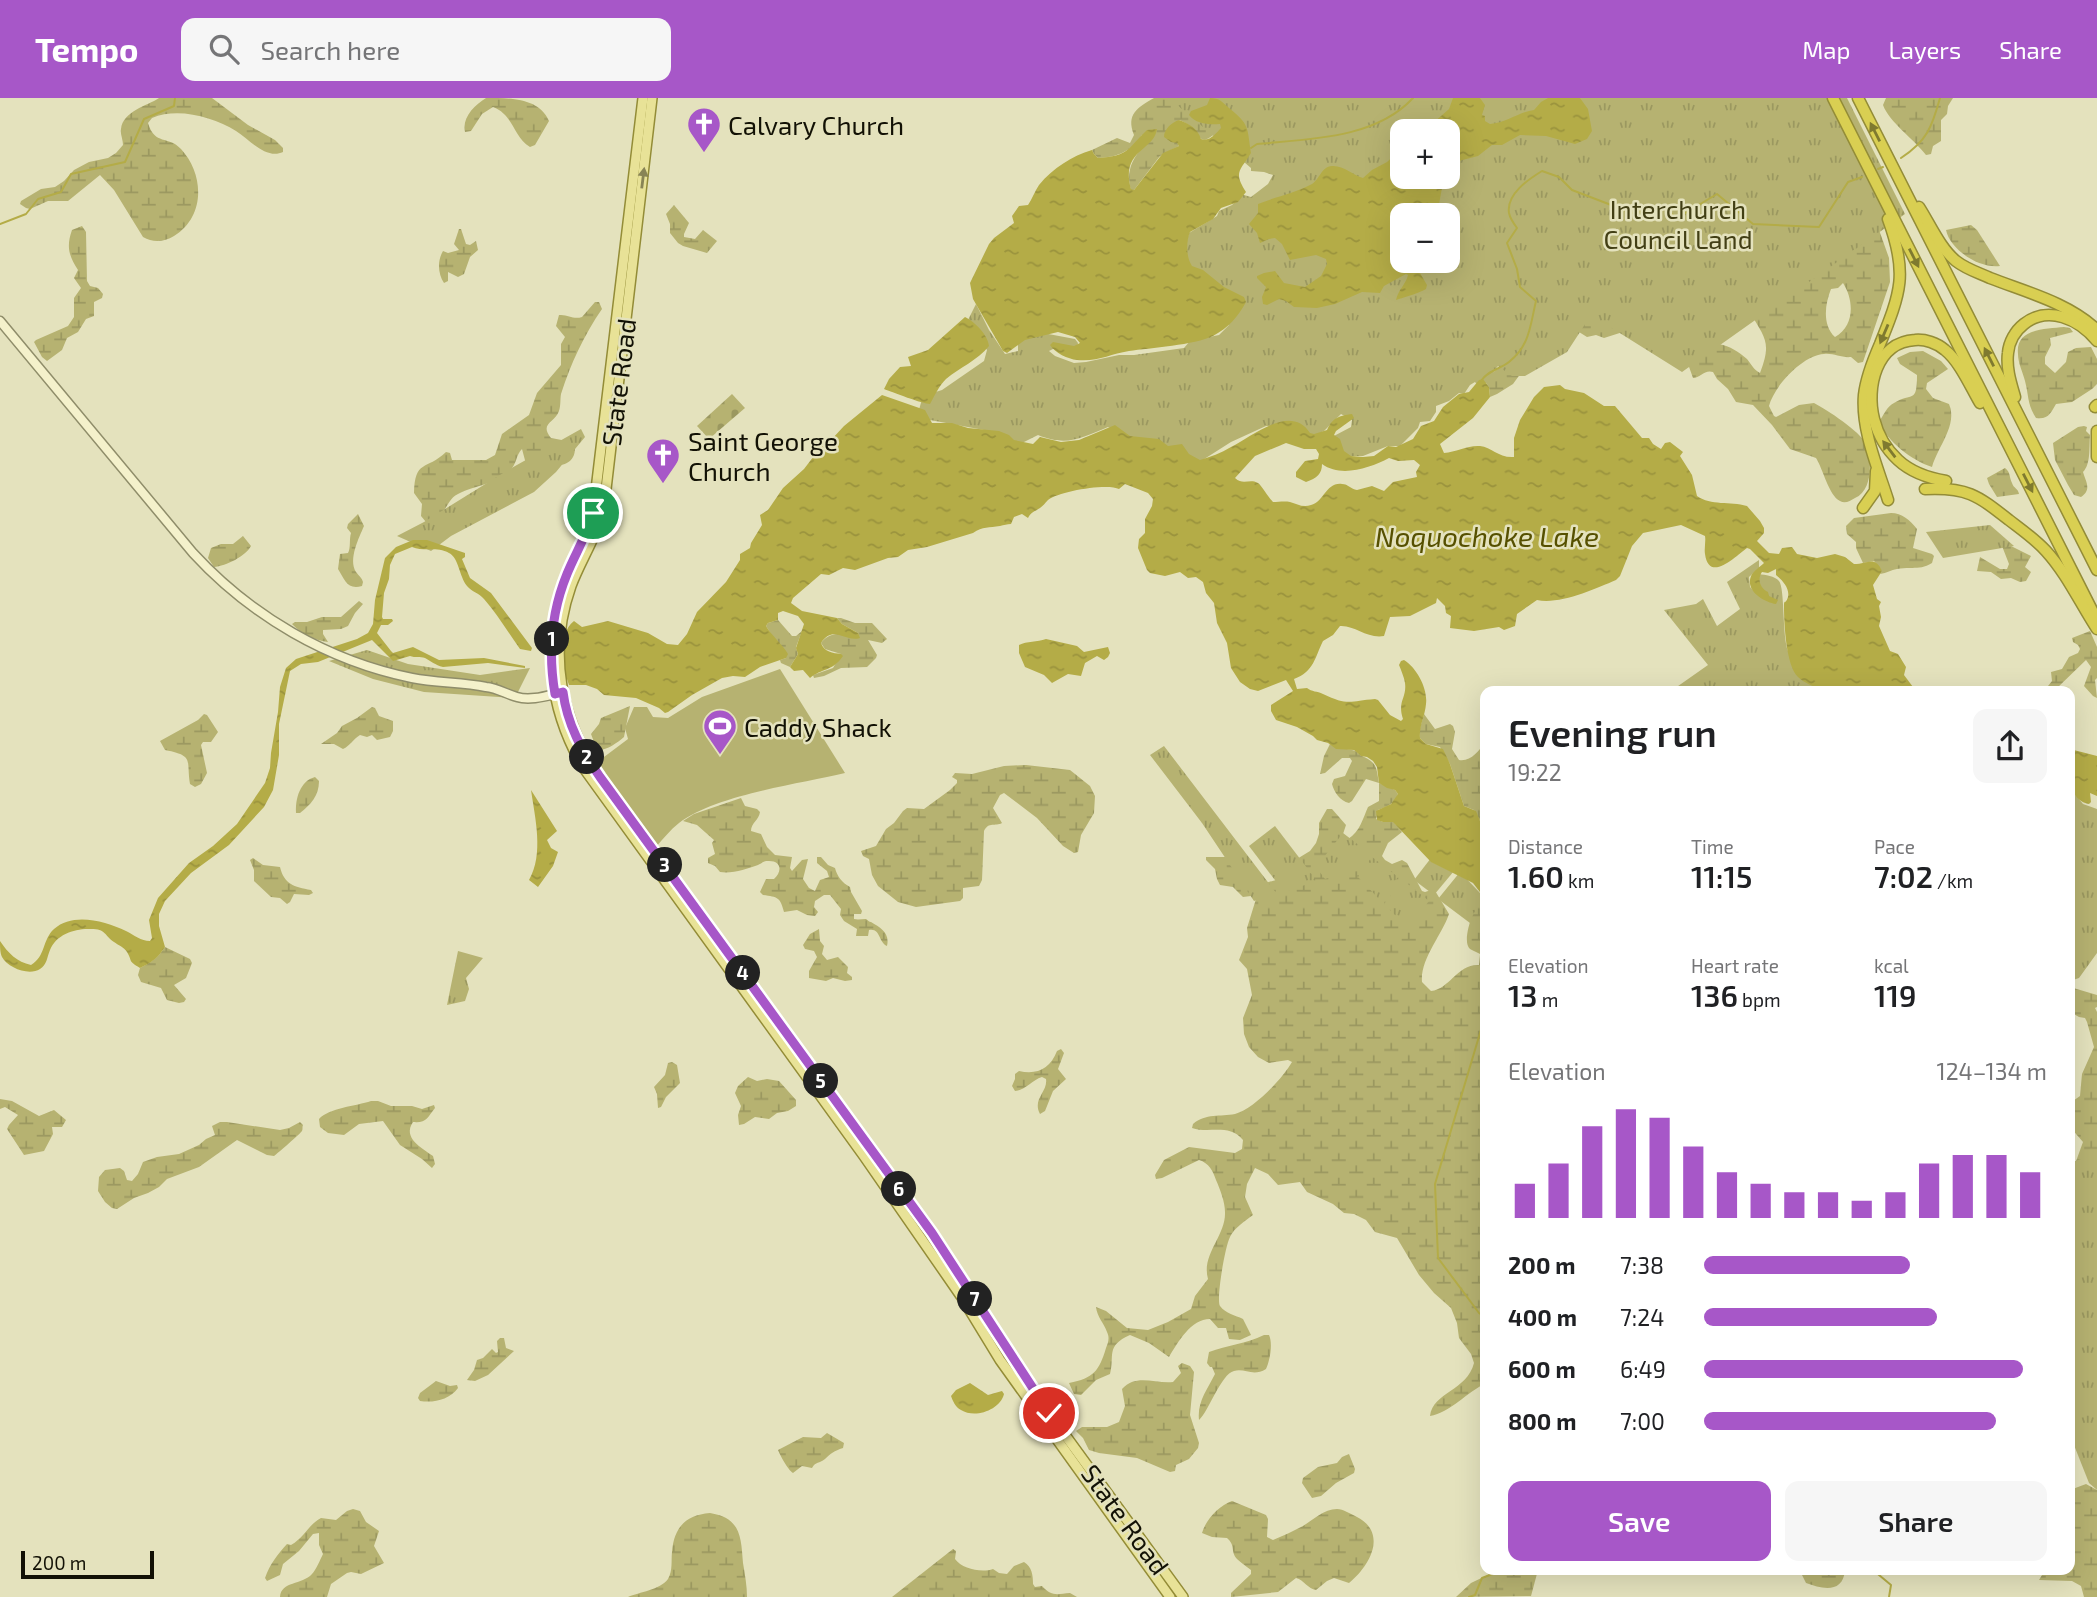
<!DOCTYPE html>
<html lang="en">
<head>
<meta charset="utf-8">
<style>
  body { margin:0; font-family:"Exo 2",sans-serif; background:#f6f6f6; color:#202124; height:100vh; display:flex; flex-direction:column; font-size:26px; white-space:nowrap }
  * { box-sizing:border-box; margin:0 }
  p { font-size:23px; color:#757577 }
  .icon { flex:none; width:38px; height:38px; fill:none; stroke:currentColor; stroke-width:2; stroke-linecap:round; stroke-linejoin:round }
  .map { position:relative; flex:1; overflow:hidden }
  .panel { position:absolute; left:1480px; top:588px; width:595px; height:889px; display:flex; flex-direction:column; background:#fff; border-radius:14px; box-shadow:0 7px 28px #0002 }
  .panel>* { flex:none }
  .tools { position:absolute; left:1390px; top:21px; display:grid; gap:14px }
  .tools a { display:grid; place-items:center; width:70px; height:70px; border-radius:14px; background:#fff; box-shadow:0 7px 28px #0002; font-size:35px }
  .scale { position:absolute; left:21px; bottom:18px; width:133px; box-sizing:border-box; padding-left:7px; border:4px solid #121105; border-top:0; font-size:19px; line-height:24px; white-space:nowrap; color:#121105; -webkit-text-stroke:5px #e4e2bd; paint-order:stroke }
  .pin { position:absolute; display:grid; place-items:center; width:60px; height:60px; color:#fff; margin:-30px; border:4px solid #fff; border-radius:50%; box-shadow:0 2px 7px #0007 }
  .km { position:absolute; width:35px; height:35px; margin:-18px; border-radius:50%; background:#222; color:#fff; font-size:19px; line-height:35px; text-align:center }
  .round { display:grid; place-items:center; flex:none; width:74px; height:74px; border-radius:14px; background:#f6f6f6 }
  .summary { display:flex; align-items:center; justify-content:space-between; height:119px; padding:0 28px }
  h1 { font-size:38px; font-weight:600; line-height:52px }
  .stats { display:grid; grid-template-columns:repeat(3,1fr); gap:10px; height:119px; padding:7px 28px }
  .stats div { display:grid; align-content:center }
  .stats b { font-size:30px; font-weight:600 }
  .stats small { font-size:19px; font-weight:400 }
  .stats p { font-size:19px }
  .chart { height:196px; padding:14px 28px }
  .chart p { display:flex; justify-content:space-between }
  .chart svg { width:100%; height:126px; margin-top:7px; stroke:#a757c8; stroke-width:6 }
  .cta { display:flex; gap:14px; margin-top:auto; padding:14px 28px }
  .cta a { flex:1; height:80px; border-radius:14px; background:#a757c8; color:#fff; font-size:28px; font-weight:600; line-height:80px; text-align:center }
  .cta a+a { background:#f6f6f6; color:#202124 }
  ul { padding:0 28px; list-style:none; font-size:23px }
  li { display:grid; grid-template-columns:112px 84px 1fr; align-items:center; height:52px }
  li i { height:18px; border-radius:9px; background:#a757c8 }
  header { display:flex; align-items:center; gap:42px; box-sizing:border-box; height:98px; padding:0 35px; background:#a757c8; color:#fff }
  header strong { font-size:33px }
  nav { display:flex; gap:38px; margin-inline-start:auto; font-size:24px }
  .search { width:490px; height:63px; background:#f6f6f6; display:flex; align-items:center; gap:18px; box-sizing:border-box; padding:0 24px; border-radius:14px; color:#757577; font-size:26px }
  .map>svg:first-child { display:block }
</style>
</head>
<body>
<header>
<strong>Tempo</strong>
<div class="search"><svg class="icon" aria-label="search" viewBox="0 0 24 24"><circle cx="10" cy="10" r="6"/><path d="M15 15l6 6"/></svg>Search here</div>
<nav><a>Map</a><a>Layers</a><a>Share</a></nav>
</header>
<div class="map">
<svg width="2097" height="1499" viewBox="0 0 2097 1499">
  <defs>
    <pattern id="wetland-marsh" width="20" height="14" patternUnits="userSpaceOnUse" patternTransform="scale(1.75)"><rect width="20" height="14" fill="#b6b271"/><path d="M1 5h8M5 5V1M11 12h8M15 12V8" fill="none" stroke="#9b9860"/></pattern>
    <pattern id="cemetery-stones" width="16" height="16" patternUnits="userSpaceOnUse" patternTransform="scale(1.75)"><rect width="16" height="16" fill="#b6b271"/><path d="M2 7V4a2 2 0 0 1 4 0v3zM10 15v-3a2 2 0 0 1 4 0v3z" fill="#9b9860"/></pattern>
    <pattern id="park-tufts" width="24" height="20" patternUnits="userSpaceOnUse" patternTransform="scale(1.75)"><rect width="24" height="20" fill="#b6b271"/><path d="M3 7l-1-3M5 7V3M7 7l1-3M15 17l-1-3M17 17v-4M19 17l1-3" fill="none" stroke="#9b9860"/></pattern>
    <pattern id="water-ripples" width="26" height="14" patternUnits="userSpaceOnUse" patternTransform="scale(1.75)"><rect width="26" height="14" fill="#b4ac47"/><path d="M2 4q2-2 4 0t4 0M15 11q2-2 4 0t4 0" fill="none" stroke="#9a933d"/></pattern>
  </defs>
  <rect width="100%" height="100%" fill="#e4e2bd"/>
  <g fill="url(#wetland-marsh)" fill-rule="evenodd">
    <path d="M159 0H212L248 27 275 42 283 50V54C266 62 249 41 236 33 213 19 178 9 152 20L148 25C155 48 168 37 181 51 204 76 206 118 174 138 164 144 153 145 143 139L114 92 100 77 68 103H48L30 111 26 110 20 106 21 103 41 91 55 89 64 83 74 72 89 64 108 60 116 55 123 47C123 41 120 36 121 31 123 13 147 8 159 0Z"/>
    <path d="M486 0C511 0 539 0 549 23L535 47 530 49C513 39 514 17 493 9L482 16 471 33 465 34C462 19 474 8 486 0Z"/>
    <path d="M1154 0H1210L1200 23 1221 30C1194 56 1206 32 1179 22L1170 42 1177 44 1179 48 1160 58 1134 92H1131C1124 67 1138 53 1155 37H1142C1131 54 1117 59 1098 60L1094 56 1092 52 1117 40 1130 45 1134 37C1126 16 1137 10 1154 0Z"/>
    <path d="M1886 0H1953L1948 8 1947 16 1941 22V43L1933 48 1931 56 1926 57C1914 41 1889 24 1883 7Z"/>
    <polygon points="674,107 689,125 684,136 684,139 695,141 703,132 717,143 707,155 683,148 678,145 670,135 670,126 666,116"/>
    <path d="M1971 127 1977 132 2000 168C1980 171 1950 152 1946 132Z"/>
    <path d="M82 128 86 134 87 183 90 188 98 190 103 196 102 200 94 204V218L86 221 78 234 67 240 62 252 47 263 42 259 34 244 36 242 68 228 74 219V200L81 190 74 180 78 172C69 158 66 149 72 132Z"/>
    <path d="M1878 129 1889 160 1890 184 1863 264 1858 265 1851 259C1841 260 1834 255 1824 256 1803 257 1774 288 1769 308L1774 318 1776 319 1799 307 1814 305C1827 312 1860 333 1866 346 1872 362 1873 392 1855 400 1850 403 1845 406 1840 403 1829 398 1823 371 1816 360L1790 351 1772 327 1753 307 1736 304 1728 291 1717 281 1713 274C1705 271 1700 280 1693 280L1688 266 1626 233 1604 240 1596 237 1587 239 1579 234 1521 275 1513 286 1497 296 1490 299 1489 289 1483 281 1501 269 1506 240ZM1843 185C1854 202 1855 228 1835 239 1822 227 1825 206 1831 191L1838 190ZM1749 213C1765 240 1772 244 1760 275 1753 271 1752 267 1747 261 1739 254 1730 248 1719 246Z"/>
    <path d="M459 131H461L466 146 470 147 476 143 478 152 470 159 464 176 458 179 448 174V183L444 185C438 176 437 163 443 153L448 155 459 152 454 146Z"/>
    <path d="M595 204H599L602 211C584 237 571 265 561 296 560 301 561 307 559 313 555 325 539 325 551 340L567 343 575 350C575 375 542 367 526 366L522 351C516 357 517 364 512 370 501 386 475 387 458 396 450 400 449 406 444 412 440 417 431 421 426 424L421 418 422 406 414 395C415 361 426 373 446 354L450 355 452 362H486L495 357 502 336 529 317 537 295 561 267V246L565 239 556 228 559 217C568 216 573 222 582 219Z"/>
    <path d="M2064 229 2070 230 2073 234 2050 240 2051 247 2045 259V266L2055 275 2066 264 2068 254 2076 250 2091 249 2097 261V286L2092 291 2072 304 2056 306C2051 314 2049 322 2036 320 2027 306 2029 298 2025 283 2023 275 2018 265 2018 256 2015 230 2046 231 2064 229Z"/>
    <path d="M1923 253 1941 263 1948 271 1927 285 1926 291 1933 300 1949 306C1958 327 1938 348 1932 369 1911 362 1888 344 1879 324 1883 318 1887 308 1894 305 1912 294 1917 306 1917 277L1900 266 1897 260 1910 254Z"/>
    <path d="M2084 328 2087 329 2086 333 2090 337C2089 349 2091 366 2083 374 2086 384 2092 392 2081 399L2074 397 2068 387 2055 362 2053 345 2078 329Z"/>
    <path d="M2005 370C2011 375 2009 379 2012 385 2014 391 2018 390 2019 396L1997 399 1989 386 1987 380Z"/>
    <path d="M1891 415C1902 415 1910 422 1917 431L1913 450 1932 456 1934 458 1932 465C1919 473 1911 468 1897 471 1891 472 1887 475 1880 476L1882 473 1874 463 1863 465 1856 450V444L1847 436 1846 428 1854 420Z"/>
    <path d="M358 416 364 428C359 440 348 461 356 474 359 478 362 480 363 484L362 488C347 492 345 482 338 471L340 456 348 455C351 450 349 441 351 435L347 430 348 426Z"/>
    <path d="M243 438 251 448C246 458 226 468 214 469L208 460 211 450 221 446H233Z"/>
    <polygon points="2002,448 2011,448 2031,458 2025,469 2031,474 2026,483 2020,484 2011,480 2001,481 1991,474 1977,473 1980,459 2000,471 2007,471 2009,466"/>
    <path d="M359 503 363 506 355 515 348 528 341 531 323 532V536L328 544C316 543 300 535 292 526L295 524H307L322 519H341Z"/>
    <path d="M837 520H841L855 525H872L887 541 882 545 868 542 877 557 876 560 867 569 841 570 824 578 814 580 813 577 833 570 841 556 825 551 821 545C829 533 845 536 858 535L842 526Z"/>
    <polygon points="778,522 792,538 796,538 802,533 796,549 798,556 790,569 781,565 780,562 786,560 766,528 768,525"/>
    <polygon points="2090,533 2097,549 2097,580 2095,582 2097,600 2093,598 2084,588 2091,569 2086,562 2056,591 2050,593 2048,588 2052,583 2051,574 2062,571 2069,559 2078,555 2080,551 2078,547 2073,544 2072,540"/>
    <path d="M630 608 624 639C617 645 606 653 597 652L591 636 599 626 601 620Z"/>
    <path d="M372 609 375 610 379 618 393 623V633L390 639 377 642 372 637 367 639 360 637C353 641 350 648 343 651L334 646H321L337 635 342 628 357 620Z"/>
    <path d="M204 616 207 617 218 634 211 644H203L201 647 207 675 201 686 195 689 190 686C186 662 195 658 165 652L160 643 198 622Z"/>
    <path d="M1424 616 1435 631 1450 626 1453 628 1455 634 1452 651 1459 662C1471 664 1478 653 1486 644V728L1480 723 1474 712 1464 708 1450 666 1440 649 1426 646 1420 640V630Z"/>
    <path d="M1330 646C1341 653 1341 649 1352 652 1358 653 1356 655 1362 658 1377 665 1376 668 1379 685L1395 692 1398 696C1395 705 1387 709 1378 712L1376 721 1383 724 1393 723 1402 734 1388 745 1382 758 1385 762 1392 766 1402 762 1407 765 1422 793 1425 794 1434 791 1449 816C1442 837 1420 861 1422 884L1431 893C1450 891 1457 866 1479 867L1480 856C1477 854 1473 853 1470 851 1460 842 1477 807 1479 795L1483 798V805L1486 810V1285C1467 1294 1450 1315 1430 1318 1433 1294 1467 1293 1474 1265L1471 1256 1459 1240 1457 1225 1451 1210 1434 1195 1419 1177 1397 1140 1375 1134 1366 1122 1354 1116 1344 1115 1333 1106 1307 1094 1300 1084 1278 1087 1268 1076 1255 1070 1247 1086 1245 1099 1253 1117C1245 1123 1234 1130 1230 1139 1225 1148 1216 1202 1220 1208 1226 1216 1235 1217 1243 1221L1251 1237 1240 1242 1229 1241 1226 1230H1218L1210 1221C1191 1221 1178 1244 1169 1259L1149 1245 1130 1237C1105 1248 1115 1258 1110 1276L1096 1282 1081 1297 1074 1296 1069 1285C1094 1280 1099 1273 1106 1250 1108 1245 1110 1240 1107 1234 1104 1225 1097 1219 1096 1209L1106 1213 1127 1230 1148 1232 1168 1224 1191 1211 1195 1198 1208 1181C1201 1156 1226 1138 1225 1114 1225 1104 1220 1091 1216 1082 1213 1073 1209 1065 1199 1062L1162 1080 1156 1081 1155 1077 1164 1062 1189 1049 1235 1055 1242 1051 1243 1042C1229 1025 1209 1036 1192 1030L1193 1026C1206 1015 1220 1019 1235 1016 1253 1012 1283 980 1292 964L1288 962 1269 965 1258 959 1249 949 1244 936 1243 920 1252 897 1247 871 1239 862 1248 839 1247 830 1256 801 1251 798 1243 799 1233 789 1220 787 1217 781 1215 771 1206 762V759H1225L1258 787 1283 780 1292 764 1310 753 1316 745 1319 736V725L1327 711H1332L1346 727 1342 739 1348 741C1360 734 1363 720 1368 709L1379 703V685L1366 681 1352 703 1349 705C1340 703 1334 694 1332 686L1334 681 1345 678 1352 663 1350 660H1342L1325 675 1320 676 1324 658Z"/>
    <path d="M1026 667 1070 672 1090 688 1095 698 1094 715 1081 737 1078 754 1074 755 1063 748 1037 720 1004 695 1000 697 993 710 1002 725C995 729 989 723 984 733L982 782 979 788 963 790V800L960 803 916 809 898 804 878 788 872 777 869 761 863 758 861 753 876 748 886 731 894 725 903 713 907 710 924 711 950 692 957 685V682L952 679 955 675 972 676 1004 668Z"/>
    <path d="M315 679 319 683C319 698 311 706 300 715H296C295 701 300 683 315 679Z"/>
    <path d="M741 700 745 708 757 711 760 714C759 722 751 725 751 733L761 736 767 749 775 757 792 759 790 770 792 773 802 762 808 761 803 781 809 790 815 793 820 782 829 779 827 773 817 765V759H821L828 767 835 770C837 778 842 785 850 789L851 794 862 813 861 816H854V821C858 822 862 821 866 821 868 822 869 824 871 824 881 830 890 835 887 848 878 844 881 830 869 832L868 838H856L857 831 844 823 840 817 841 811 830 797H824L815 803 814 809 818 814 815 818 807 817 797 812 784 814C780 799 778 799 763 797L760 794 766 781H774C782 774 782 763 769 763 762 763 765 764 758 767 747 771 732 776 720 774L715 768 708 765V760L715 756 712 745 714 742 697 727 683 723 694 716Z"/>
    <path d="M253 760 263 767 280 769C284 786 294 789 311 792L313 795 309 797 294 796 290 804 287 806 280 800 271 799 254 783V772L250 762Z"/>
    <polygon points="819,831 820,843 824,848 822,856 827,862 838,859 848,869 847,875 852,879 852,882 845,883 833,880 826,883 809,880 809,873 817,859 814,853 805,851 803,847 810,836"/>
    <path d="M165 849 190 861 192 865 186 880 174 887 186 901 184 904 179 905 167 902 161 890 141 884 138 877 140 870C150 865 158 860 165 849Z"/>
    <polygon points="2070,889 2097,897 2097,909 2095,910 2097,914 2097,1101 2075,1066 2083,1044 2070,1029 2070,1005 2080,998 2082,976 2094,949 2087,924 2085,920 2079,919 2070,914"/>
    <path d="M1061 951 1064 955 1058 971 1066 981 1053 993 1045 1013 1040 1016C1032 1001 1048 994 1046 981L1042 979C1032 982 1026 992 1015 993L1012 988 1015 981V976L1019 973C1037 977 1050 971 1057 953Z"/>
    <polygon points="672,964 677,967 680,985 666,999 661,1009 658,1010 657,996 654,989 665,977 668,965"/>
    <polygon points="748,979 757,983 767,981 779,983 796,1002 796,1008 788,1013 777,1015 769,1021 755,1019 744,1026 739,1027 738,1017 741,1008 735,995 738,988"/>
    <polygon points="0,1001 12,1003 39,1018 54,1012 66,1022 62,1029 52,1029 53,1036 44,1053 24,1057 7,1031 9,1027 18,1017 5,1009 0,1011"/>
    <path d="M371 1003H378L391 1008H412L422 1011 434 1007 435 1010C427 1020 427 1025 413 1024 402 1040 422 1050 433 1058L435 1066 432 1070 422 1061 400 1047 383 1023 359 1026 344 1037 328 1035 320 1029 319 1021C329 1010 356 1008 371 1003Z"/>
    <path d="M220 1024H227L280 1032 289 1030 300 1024 303 1027C302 1029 303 1031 302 1033 301 1035 277 1056 274 1058L267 1057 237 1042 199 1069 167 1081 159 1089 148 1095 134 1100 117 1111 112 1110 105 1104 98 1093 99 1079 105 1072 120 1070 124 1073 127 1082 132 1083 138 1076 143 1064 157 1059 179 1056 199 1047 206 1041 215 1037 212 1028Z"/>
    <path d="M1264 1237H1269C1273 1245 1270 1263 1266 1271 1253 1279 1245 1270 1234 1273 1221 1276 1209 1313 1199 1322 1197 1304 1207 1292 1215 1276L1212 1269H1210L1207 1265 1209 1254C1227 1247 1246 1246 1264 1237Z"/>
    <polygon points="500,1240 504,1240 506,1250 514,1253 488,1277 475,1283 467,1282 474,1272 477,1262 483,1260 492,1251 496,1255 498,1254 497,1243"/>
    <path d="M1182 1265 1190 1268 1194 1274 1190 1317 1199 1345 1198 1350 1189 1361 1176 1367 1175 1373 1170 1374 1137 1360 1099 1355 1089 1352 1083 1340 1076 1333 1082 1329H1107L1119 1324 1125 1308 1122 1291C1136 1275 1155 1286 1173 1284L1181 1275 1178 1268Z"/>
    <path d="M436 1283 450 1288 457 1287 458 1290C449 1302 434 1305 420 1303L418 1300 420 1295Z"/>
    <path d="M827 1335 844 1345 843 1350C834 1353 831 1355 825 1361 819 1366 816 1363 812 1370L802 1368 793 1375C788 1372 780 1357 778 1352L803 1339 821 1340Z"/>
    <polygon points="1349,1356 1355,1371 1354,1375 1336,1385 1321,1398 1312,1400 1302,1385 1303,1380 1318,1369 1337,1365 1342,1359"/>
    <polygon points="2086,1386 2097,1392 2097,1499 2084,1499 2081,1488 2072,1483 2039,1482 2045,1472 2070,1472 2070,1392"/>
    <path d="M1232 1403 1266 1417 1268 1421 1267 1439 1273 1442C1283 1438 1293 1433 1303 1428 1313 1422 1324 1411 1337 1411 1343 1411 1351 1416 1357 1419 1388 1435 1370 1468 1349 1485L1334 1480 1327 1483 1316 1492C1308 1491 1304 1482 1296 1480L1278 1494 1231 1499V1495L1251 1476V1472C1246 1468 1241 1465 1237 1461 1230 1453 1236 1448 1227 1440L1212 1439 1202 1435C1206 1421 1219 1408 1232 1403Z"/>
    <path d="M353 1411 360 1413 366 1424 379 1433 374 1448 384 1465 361 1476 351 1474 347 1475 331 1486 327 1499H280C281 1483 302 1487 312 1476 316 1472 320 1462 323 1456L319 1447V1435L313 1436 299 1453 283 1466 280 1477 267 1483 265 1480C270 1466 277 1457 287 1446L291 1447C305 1439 308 1427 321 1420L336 1422 347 1413Z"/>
    <path d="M710 1415C741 1420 741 1439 743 1465 745 1477 747 1488 747 1499H628C639 1494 660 1492 668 1481 673 1472 671 1463 672 1454 674 1429 686 1417 710 1415Z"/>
    <path d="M953 1451 956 1453 955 1461C962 1471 982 1475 993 1471L999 1475 1007 1476 1014 1468 1024 1464C1032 1469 1033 1477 1033 1486L1035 1489 1042 1488C1052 1499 1057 1496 1070 1495L1077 1499H892Z"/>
    <polygon points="1498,1472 1538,1472 1531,1498 1456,1499 1471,1485"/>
    <path d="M1803 1472H1845C1843 1496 1822 1491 1806 1485L1802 1477Z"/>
  </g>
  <polygon fill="url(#cemetery-stones)" points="732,296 745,310 709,341 697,328"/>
  <g fill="url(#park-tufts)" fill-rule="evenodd">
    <path d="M1169 0H1847L1905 116 1682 274 1591 217 1567 254 1525 278H1512L1498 268 1493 274 1494 278 1480 290 1475 284 1470 287 1464 296 1459 295 1449 303 1436 308V314L1430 323 1420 324 1418 330 1400 348H1388L1363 358H1339L1332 339 1351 329 1352 322 1341 316 1324 333 1313 338 1271 328H1266L1231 344 1198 365 1170 351 1137 342 1108 329C1081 340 1067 349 1038 337L1022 345 1006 342 984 332 930 322 918 315 923 298 942 292 984 263 987 252 967 224 976 206 989 232 1005 256 1018 253V241L1043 235 1075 241 1078 245 1077 250 1053 251 1049 253 1055 258 1074 265 1086 264 1119 257H1134L1184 250 1190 243 1219 237 1229 227 1178 173 1189 135 1217 118 1219 113 1232 107 1235 104 1237 95 1251 99 1268 86 1273 77 1264 74 1251 73V70ZM1402 33H1447V79H1402ZM1402 117H1447V163H1402Z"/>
    <polygon points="581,331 585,339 556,374 534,394 451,438 431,453 397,438 424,424 508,372"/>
    <polygon points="1990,427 2014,448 1943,460 1926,434"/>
    <path d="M1759 462V470L1749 479 1750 489 1759 498V476C1765 477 1775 478 1779 483 1785 490 1782 538 1788 553 1791 563 1811 577 1819 585L1808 593H1671L1708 567 1664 512 1696 506 1703 501 1717 528 1740 511 1727 484Z"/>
    <polygon points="367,552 408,566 480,577 530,570 515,600 424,594 373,581 329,563"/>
    <polygon points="1164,648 1277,796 1254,803 1202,725 1150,657"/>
    <polygon points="2070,690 2083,706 2097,711 2097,855 2079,880 2070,883"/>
    <polygon points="1275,728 1317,783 1284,794 1249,748"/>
    <polygon points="1343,735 1369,755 1353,775 1351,773 1325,781 1316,769"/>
    <polygon points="1372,759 1398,779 1380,802 1357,778"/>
    <polygon points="1431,760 1454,773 1434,797 1414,782"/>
    <polygon points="1460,774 1480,795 1479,805 1472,819 1474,824 1470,825 1438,801"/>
    <polygon points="1403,782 1429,803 1408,830 1384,806"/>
    <polygon points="458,853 483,860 466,880 469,891 465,903 447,907"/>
    <polygon points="2097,1055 2097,1392 2089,1385 2070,1337 2070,1065"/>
  </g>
  <path fill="#b6b271" d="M780 571 845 675C799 686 715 697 679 725 670 732 663 741 656 749L596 665 628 641 625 630 634 609H647L653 619 668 620 702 599Z"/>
  <g fill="url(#water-ripples)" fill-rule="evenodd">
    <path d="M1210 0C1220 0 1222 4 1229 10 1250 27 1247 29 1251 55 1240 73 1233 74 1246 94L1238 104 1221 110 1213 121 1190 134C1186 144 1186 159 1192 168L1203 172 1224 189 1244 199 1246 204C1238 219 1228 230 1213 238 1195 247 1150 250 1129 253 1110 256 1098 264 1077 262 1068 261 1055 255 1050 247L1053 244 1074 248 1080 245 1075 239 1058 234 1025 242 1007 255 1003 253 973 201 970 185 989 146 994 140 1014 125 1012 118 1019 108 1028 107C1032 101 1035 93 1039 87 1053 70 1072 58 1092 52L1094 56 1098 60C1129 58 1127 51 1147 32L1157 31C1154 53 1120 52 1131 91L1134 92 1163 55 1179 48 1177 45 1171 44 1164 39C1164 31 1172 24 1179 22 1190 26 1198 31 1201 41 1210 44 1216 35 1221 30L1220 26C1209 27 1196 26 1189 17L1191 13 1207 7Z"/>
    <path d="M1453 0H1480L1485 7 1482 17 1485 18V23L1490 26C1506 25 1519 14 1534 12L1541 4 1548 0H1580L1588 11 1592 33 1587 41 1575 46 1546 38 1520 37 1502 47H1492L1478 58 1447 66V33H1424L1449 11Z"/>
    <path d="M1402 50V79H1447L1442 90 1437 117H1402V154L1393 162 1399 167 1405 163H1413L1427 187 1426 191C1422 194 1400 201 1396 202 1398 192 1406 186 1408 177L1406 176 1384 188 1380 195 1362 194 1335 206 1317 210 1294 209 1286 203 1279 201 1267 207 1263 206 1262 199 1266 189 1257 180V178L1264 175 1275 173 1284 185 1305 189 1321 178 1327 166 1326 161 1316 157 1290 162 1282 146 1275 140 1269 141 1260 145 1257 135 1249 126 1258 115V106C1275 99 1295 95 1312 86 1320 81 1321 69 1332 68 1343 67 1353 77 1363 80L1372 72 1387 64Z"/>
    <path d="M965 219C975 224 988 237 989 248 977 263 960 269 946 281 939 288 935 297 930 306 923 306 892 294 884 291L889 281 900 269 911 268 908 259 928 252Z"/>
    <path d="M1483 281 1489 289 1490 299 1473 320 1440 346 1444 355C1456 354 1468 347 1480 348 1492 349 1498 360 1514 359V340L1520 322 1534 299 1544 289 1560 287 1565 291 1584 295 1604 308H1615L1642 340H1649L1653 346 1661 351 1665 345 1670 344 1683 354 1680 358 1692 377 1697 398C1711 408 1730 403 1747 408L1760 423 1764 430V435L1757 443 1769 455 1779 456 1782 450 1792 449 1797 456 1817 460 1835 456 1845 459 1854 466C1868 466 1875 457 1882 473L1873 487 1877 501 1881 504 1879 508 1881 519 1879 528 1890 553 1898 556 1906 569 1904 577 1916 593H1827C1818 591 1804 585 1798 579 1786 568 1784 525 1784 509 1784 500 1785 508 1788 499 1790 490 1782 482 1776 477V471L1768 475 1762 474C1757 481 1760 490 1768 494L1769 498 1778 502 1776 506C1764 504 1745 493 1751 478 1753 473 1760 469 1764 465L1750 451 1747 450C1737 457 1709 486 1705 456 1704 450 1706 444 1705 438L1681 427 1643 435 1632 448 1620 478 1616 482C1595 491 1559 507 1537 502L1517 516 1515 528 1504 532 1499 529 1474 533 1450 530 1451 518 1446 515 1445 508 1437 500 1436 505 1410 518 1390 519 1384 538C1367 541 1355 527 1340 528L1333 537 1323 543C1315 559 1314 574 1294 581L1297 591 1307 590C1312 594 1317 593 1323 596 1348 608 1350 603 1375 601L1378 602 1390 617 1401 623 1403 621C1397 603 1407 600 1405 585 1404 579 1401 572 1399 567L1401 563 1404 562C1417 570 1428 591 1426 606 1425 618 1419 628 1420 640L1426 646 1443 651 1450 666 1464 708 1476 713 1480 723 1486 728V810L1483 805V798L1473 785 1431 764 1393 724H1383L1377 722 1376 713 1391 706 1398 696 1395 692 1387 690 1379 685 1377 669 1373 663 1367 659 1361 658 1354 652 1336 651 1328 645 1317 642 1313 638 1297 629 1276 622 1271 613V607L1293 593 1286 582 1258 593 1250 591 1240 584 1231 570 1227 545 1217 525 1214 505 1206 495 1203 484 1196 479 1188 480 1180 474 1165 478 1150 475 1147 472 1138 450 1139 441 1145 435V421L1152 408 1153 401 1148 395 1125 386 1119 391C1108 385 1059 393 1048 402 1045 405 1043 408 1040 410 1034 414 1031 414 1028 420L1022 416 1014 419 1011 426C1007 426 1004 427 1000 428 989 430 983 428 973 435L927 449 908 452 898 459 888 460 855 472 843 470 829 477 821 476 793 500 791 505 802 513 837 520 842 526 858 535 860 540C845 545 834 526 821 545 824 554 833 555 841 556L843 558C832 574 822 570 810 580L803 572 794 573 790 569 798 556 796 550 804 526 798 518 783 513 778 515V522L768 525 766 528C772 538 782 546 788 556L786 560 760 569 745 579 733 578 722 580 692 597 668 614 665 615 659 610 636 600 604 597 597 591 586 587H569L567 581H565C562 564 559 534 574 523L582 529 608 523 648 535 667 546 678 547 687 536 697 514 726 484 740 462V456L750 450 751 445 762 427 760 417 768 412 783 390 804 371 820 350 831 342 844 328 882 297 925 312 932 325H952L968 330 999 333 1009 337 1014 342 1033 346 1040 339 1061 344 1079 342 1115 327 1130 338 1159 341 1168 348 1182 346 1189 356 1200 362C1210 359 1221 355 1231 349 1253 338 1291 305 1310 335L1314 336 1327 332C1333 319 1339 318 1352 316L1354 320 1336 333 1334 337 1340 341 1344 353 1351 358 1363 359 1374 358 1388 348 1396 349 1413 341 1421 328 1434 323 1443 309 1459 296 1469 294 1479 282ZM1286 345 1304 351H1316L1319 356 1318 361 1305 363 1296 374V379L1306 384C1317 380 1322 376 1322 366 1341 380 1370 370 1389 360L1398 363 1414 362 1420 367 1416 374 1417 379 1393 384 1384 393 1372 388 1357 392C1351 391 1348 386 1342 386 1326 384 1324 404 1311 407 1303 410 1297 406 1290 404 1285 403 1278 404 1273 404 1268 399 1262 388 1258 385 1249 380 1244 388 1235 380L1255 358Z"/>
    <path d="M413 442H427L465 455V459L462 461 470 480 491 495 532 550 531 553 520 551C508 534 497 516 484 501 479 495 472 494 467 488 459 478 459 460 449 455 437 448 424 454 412 449L395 456 390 467 389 481 384 495 382 519 383 521H392L393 523 388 527H381L377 535 391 553 393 555 413 549 439 562 484 560 525 568V570L488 565 443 569C435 567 431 563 425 560 420 558 415 560 410 558L393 563 372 542 318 564 301 566 290 573 279 626V657L273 692 264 709 229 747 191 775 165 803 159 816V828L165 849C158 860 151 865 140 870 127 862 133 864 127 854 124 849 118 847 114 844 104 837 106 831 91 831 76 830 56 836 50 852 47 859 47 867 40 871 29 878 8 870 2 859 0 855 0 848 0 843 8 855 17 864 31 867 46 858 42 842 54 831 73 814 105 823 126 833 134 837 141 843 150 843L152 840 149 822 158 800 189 765 213 748 237 726 265 685 270 670 271 655 278 614 280 589 286 570 296 561 357 541 368 535 373 526 375 502 385 460 396 449Z"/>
    <path d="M1046 541 1077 548 1084 554 1108 549 1110 555 1108 559 1104 562 1097 558 1085 565 1081 578 1068 576 1052 585 1044 577 1025 569 1019 555V547C1027 543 1037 544 1046 541Z"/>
    <path d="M2070 651 2097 658V698L2090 695 2091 704 2089 706C2065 701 2070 670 2070 651Z"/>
    <path d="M531 692 557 733 547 742 551 750 558 754 553 768 538 789 529 782C544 756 535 720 531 692Z"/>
    <path d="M970 1285 988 1297 1002 1293 1004 1296C1000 1312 975 1321 961 1312 955 1309 953 1303 951 1298L956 1292Z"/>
  </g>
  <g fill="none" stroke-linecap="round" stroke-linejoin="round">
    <g stroke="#b4ac47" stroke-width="2">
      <path d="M1251 50 1257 46C1309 41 1375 41 1413 0"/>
      <path d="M1901 60C1927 43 1932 29 1940 0"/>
      <polyline points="1878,71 1883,69"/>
      <polyline points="0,126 26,116 38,101 61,94 71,76 125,64 144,21 174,8 175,0"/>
      <path d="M1481 283C1487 273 1500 271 1509 264 1530 247 1530 228 1536 203L1520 189 1517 171 1507 145 1517 130C1514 126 1510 120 1509 115 1506 96 1529 81 1542 73L1559 79 1572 92 1632 115 1664 110 1677 120 1717 96 1753 126 1819 129 1848 84 1862 79"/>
      <polyline points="1486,915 1435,1086 1438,1160 1479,1215 1486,1220"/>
      <polyline points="1873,1472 1891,1487 1889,1499"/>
      <polyline points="1469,1499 1475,1497 1482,1480 1503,1472"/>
    </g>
    <g stroke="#8f8d6a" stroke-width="11">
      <path id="secondary" d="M0 223 193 455C251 518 328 563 412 580 437 585 462 584 486 589 497 590 506 596 517 599 530 603 546 598 559 595"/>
    </g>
    <g stroke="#938c37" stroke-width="12">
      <g id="primary">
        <path d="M643 0 595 400C590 430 575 454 565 481 541 544 549 611 583 669L864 1058 961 1198 1000 1262 1170 1499"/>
        <path d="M652 0 604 408C598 437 581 461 571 488 547 556 561 622 600 679L932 1135 1049 1315 1183 1499"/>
      </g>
    </g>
    <g stroke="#938c37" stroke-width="13">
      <g id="highway">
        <polyline points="1833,0 2097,522"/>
        <polyline points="1858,0 2097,472"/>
        <path d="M1919 109C1930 126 1940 150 1956 163 1966 171 1979 175 1990 180 2026 194 2069 205 2097 232"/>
        <path d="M1888 121C1908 175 1901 194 1880 246 1873 262 1866 279 1864 297 1861 332 1878 370 1888 402"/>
        <path d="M2015 299C2011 285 2006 270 2008 255 2009 244 2015 233 2024 226 2048 207 2079 221 2097 243"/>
        <polyline points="2095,309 2097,307"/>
        <polyline points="2097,333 2097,359"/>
        <path d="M1946 383C1928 380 1912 375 1898 362 1886 351 1878 337 1874 321 1866 290 1876 244 1915 242 1925 241 1937 245 1945 252 1960 264 1970 288 1980 305"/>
        <path d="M1925 391C1967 389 1977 397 2009 422 2022 432 2035 441 2046 453 2067 476 2080 505 2097 531"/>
        <polyline points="1863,410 1875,393 1876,373"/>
      </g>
    </g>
    <use href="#secondary" stroke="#f4f1cb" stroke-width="8"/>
    <use href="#primary" stroke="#e8e297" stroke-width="9"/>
    <use href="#highway" stroke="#d9cf52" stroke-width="10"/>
  </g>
  <defs><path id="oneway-solid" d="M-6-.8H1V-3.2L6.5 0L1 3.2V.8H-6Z" transform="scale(1.75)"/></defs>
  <g fill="#7f7a2f">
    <use href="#oneway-solid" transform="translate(1875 34) rotate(-117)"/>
    <use href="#oneway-solid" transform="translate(1914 160) rotate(63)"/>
    <use href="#oneway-solid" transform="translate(1884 236) rotate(113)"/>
    <use href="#oneway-solid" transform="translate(1989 259) rotate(-117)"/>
    <use href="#oneway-solid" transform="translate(1889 351) rotate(-127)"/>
    <use href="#oneway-solid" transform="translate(2028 385) rotate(63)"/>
  </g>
  <use fill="#888455" href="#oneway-solid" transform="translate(643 80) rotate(-83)"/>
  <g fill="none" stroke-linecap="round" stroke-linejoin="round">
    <g stroke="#fff" stroke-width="14">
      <path id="route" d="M593 415C587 437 575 456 567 476 551 515 548 555 555 596L563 594C567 626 582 653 600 679L932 1135 1049 1315"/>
    </g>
    <use href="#route" stroke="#a757c8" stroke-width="9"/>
  </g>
  <defs>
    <g id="church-pin" transform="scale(1.75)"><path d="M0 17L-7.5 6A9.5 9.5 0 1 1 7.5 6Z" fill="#a757c8" stroke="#e4e2bd"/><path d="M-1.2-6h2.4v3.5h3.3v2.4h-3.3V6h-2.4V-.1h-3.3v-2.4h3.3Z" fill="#fff"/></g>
    <g id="stadium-pin" transform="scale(1.75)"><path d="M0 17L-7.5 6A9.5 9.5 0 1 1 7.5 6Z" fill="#a757c8" stroke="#e4e2bd"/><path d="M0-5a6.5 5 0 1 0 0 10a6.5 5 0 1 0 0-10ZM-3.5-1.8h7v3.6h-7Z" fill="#fff"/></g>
  </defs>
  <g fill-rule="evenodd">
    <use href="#church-pin" x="704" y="26"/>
    <use href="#church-pin" x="663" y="357"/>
    <use href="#stadium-pin" x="720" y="628"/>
  </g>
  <g text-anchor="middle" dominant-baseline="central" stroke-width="5" stroke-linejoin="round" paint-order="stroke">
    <g font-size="26" fill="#121105" stroke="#e4e2bd" text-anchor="start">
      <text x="728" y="26">Calvary Church</text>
      <text x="688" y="342">Saint George<tspan x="688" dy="30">Church</tspan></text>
      <text x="744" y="628">Caddy Shack</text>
    </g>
    <g font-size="26" fill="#423f15" stroke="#e4e2bd">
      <text x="1678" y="110">Interchurch<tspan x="1678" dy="30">Council Land</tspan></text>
    </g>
    <g font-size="26" fill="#121105" stroke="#e4e2bd">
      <text transform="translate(618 284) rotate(-83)">State Road</text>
      <text transform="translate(1126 1421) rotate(54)">State Road</text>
    </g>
    <g font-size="28" font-style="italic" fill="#565000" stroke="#e4e2bd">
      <text x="1487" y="438">Noquochoke Lake</text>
    </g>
  </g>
</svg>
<div class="tools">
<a>+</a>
<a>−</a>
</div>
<div class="scale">200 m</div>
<div class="pin" style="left:593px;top:415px;background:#1e9e55"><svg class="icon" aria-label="arrive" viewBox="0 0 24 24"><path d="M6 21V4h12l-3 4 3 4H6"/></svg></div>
<div class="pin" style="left:1049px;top:1315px;background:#d93025"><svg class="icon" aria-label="check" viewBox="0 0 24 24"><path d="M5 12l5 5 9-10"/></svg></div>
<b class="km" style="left:552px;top:541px">1</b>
<b class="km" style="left:587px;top:659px">2</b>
<b class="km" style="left:665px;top:767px">3</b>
<b class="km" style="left:743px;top:875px">4</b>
<b class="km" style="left:821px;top:983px">5</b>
<b class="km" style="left:899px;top:1091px">6</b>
<b class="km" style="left:975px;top:1201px">7</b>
<section class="panel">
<div class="summary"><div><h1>Evening run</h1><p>19:22</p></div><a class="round"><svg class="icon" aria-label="share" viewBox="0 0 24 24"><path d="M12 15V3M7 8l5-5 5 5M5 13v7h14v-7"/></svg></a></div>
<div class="stats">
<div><p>Distance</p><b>1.60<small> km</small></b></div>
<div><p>Time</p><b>11:15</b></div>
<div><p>Pace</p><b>7:02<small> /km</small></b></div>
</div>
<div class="stats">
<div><p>Elevation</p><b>13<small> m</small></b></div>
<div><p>Heart rate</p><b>136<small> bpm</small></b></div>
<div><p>kcal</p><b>119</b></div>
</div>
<div class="chart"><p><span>Elevation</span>124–134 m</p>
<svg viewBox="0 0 160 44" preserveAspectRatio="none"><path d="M5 44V32M15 44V25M25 44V12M35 44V6M45 44V9M55 44V19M65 44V28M75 44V32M85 44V35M95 44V35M105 44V38M115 44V35M125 44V25M135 44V22M145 44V22M155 44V28"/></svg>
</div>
<ul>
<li><b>200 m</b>7:38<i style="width:60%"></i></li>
<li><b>400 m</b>7:24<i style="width:68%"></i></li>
<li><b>600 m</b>6:49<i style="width:93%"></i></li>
<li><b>800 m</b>7:00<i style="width:85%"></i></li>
</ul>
<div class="cta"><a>Save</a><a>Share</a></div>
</section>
</div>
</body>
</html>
